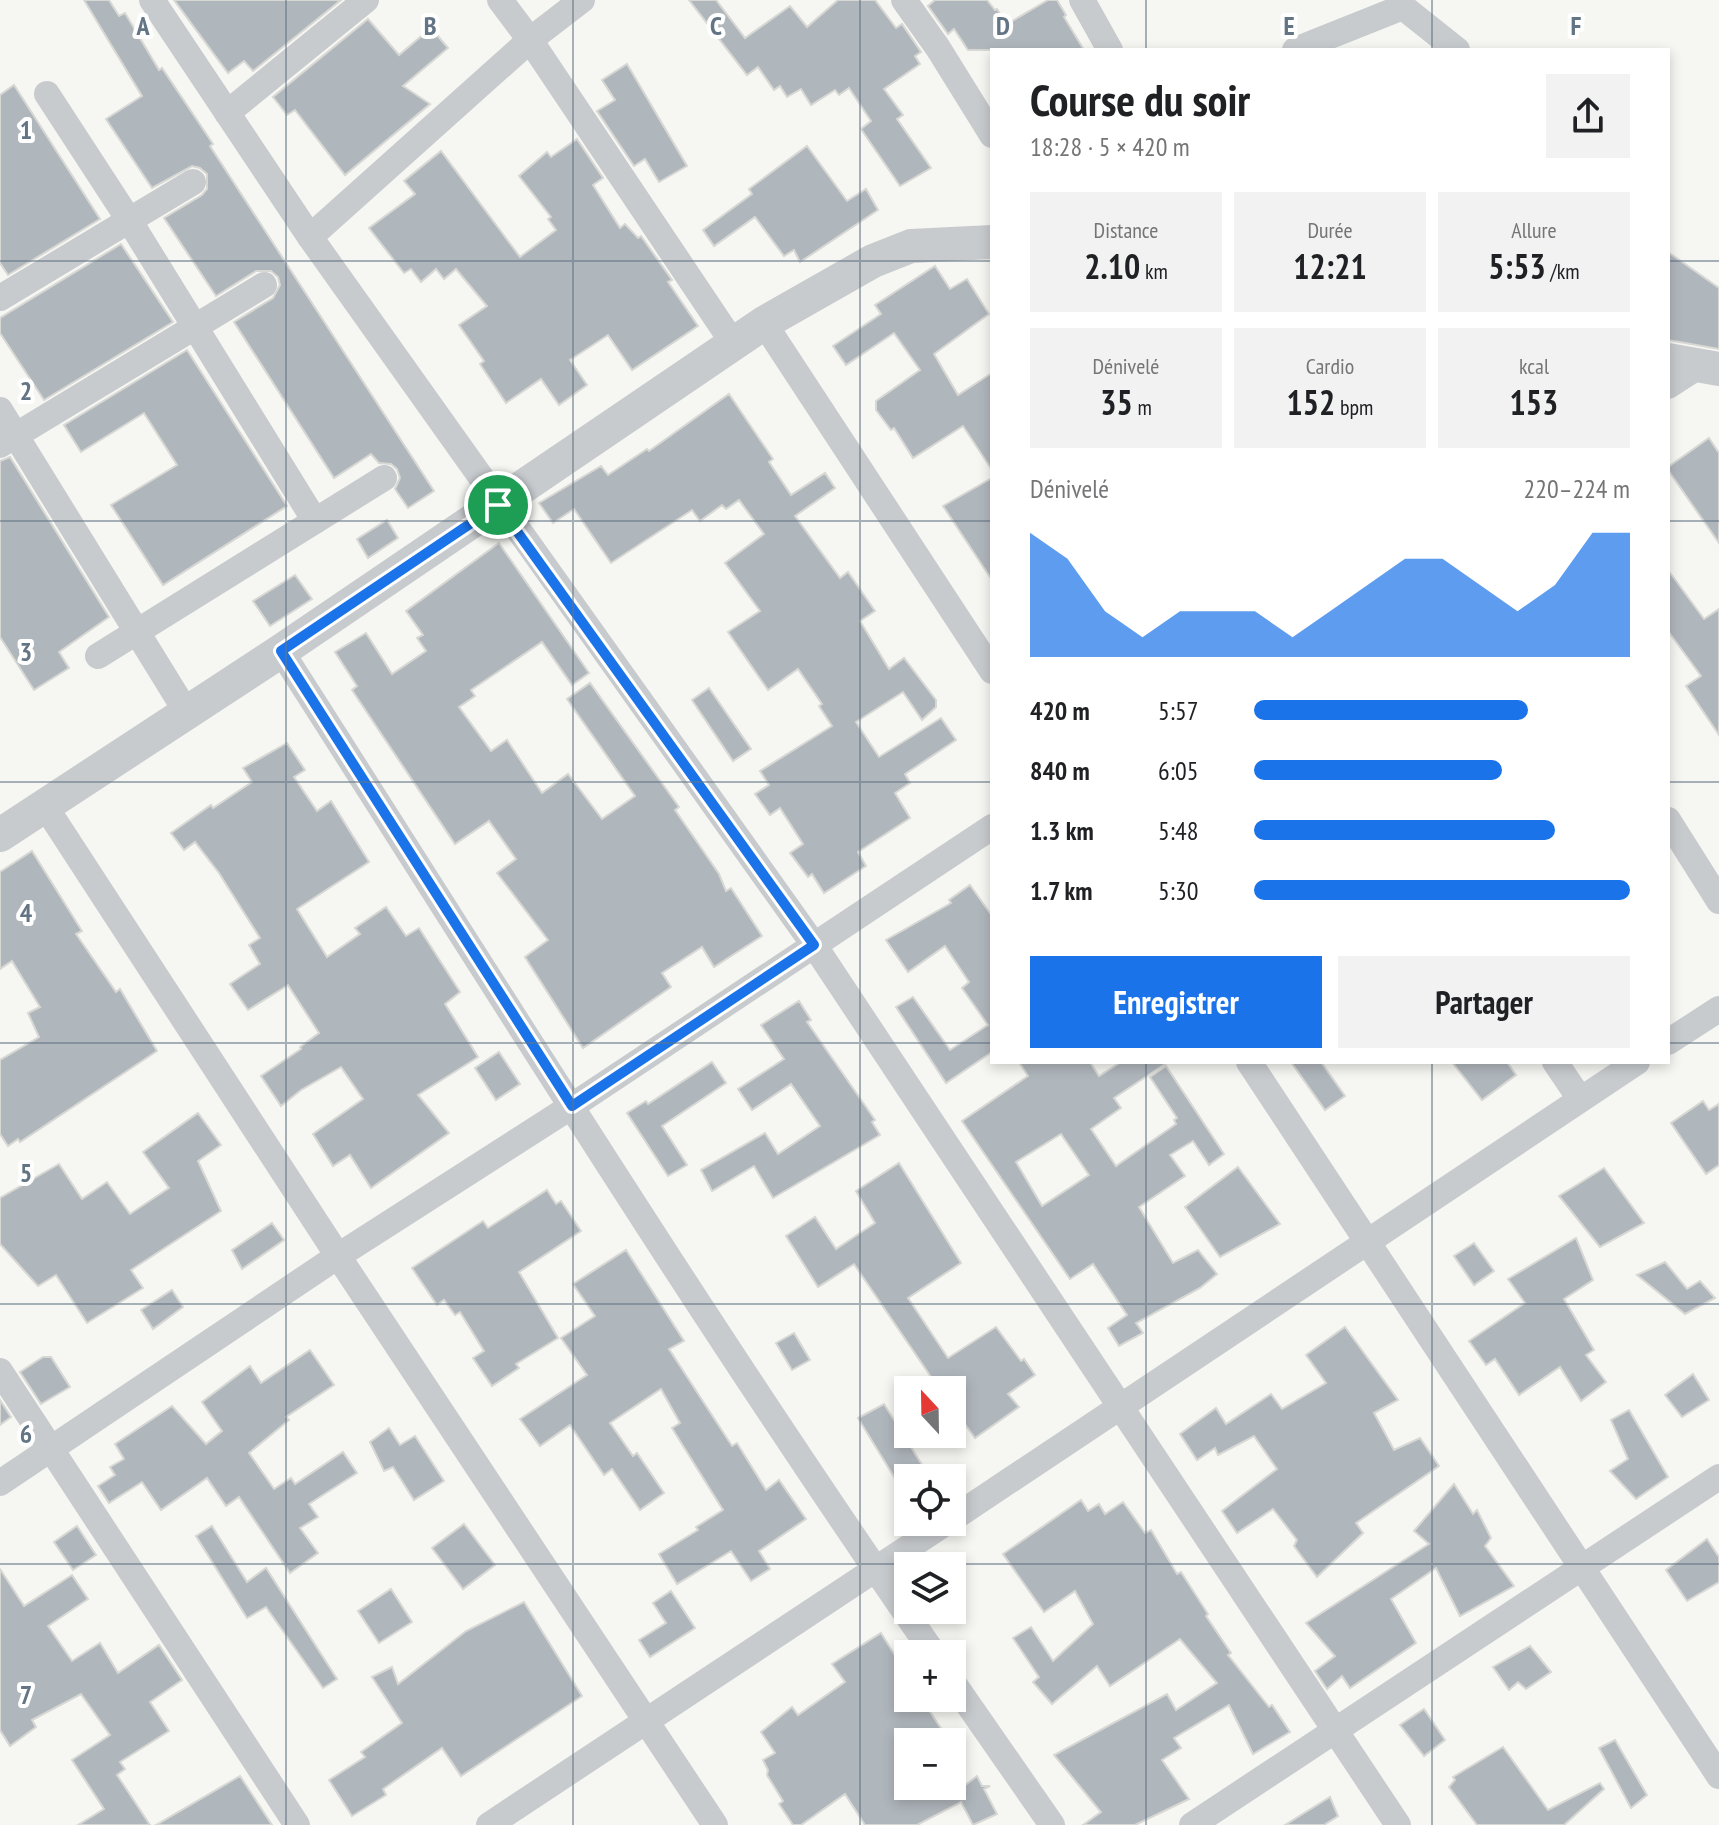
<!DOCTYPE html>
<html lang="fr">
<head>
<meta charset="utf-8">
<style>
  body { margin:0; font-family:"PT Sans Narrow",sans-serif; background:#f2f2f2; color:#202124; height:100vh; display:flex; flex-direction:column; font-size:30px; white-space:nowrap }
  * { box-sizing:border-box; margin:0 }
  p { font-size:26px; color:#757577 }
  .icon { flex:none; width:44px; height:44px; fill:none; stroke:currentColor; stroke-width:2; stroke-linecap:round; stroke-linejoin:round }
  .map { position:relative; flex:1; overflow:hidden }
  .details { position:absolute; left:990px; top:48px; width:680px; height:1016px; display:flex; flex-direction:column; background:#fff; border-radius:0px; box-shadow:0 4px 12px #0003 }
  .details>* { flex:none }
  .needle { width:52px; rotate:338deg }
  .buttons { position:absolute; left:894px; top:1376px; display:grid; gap:16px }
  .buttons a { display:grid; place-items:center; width:72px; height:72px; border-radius:0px; background:#fff; box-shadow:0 4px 12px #0003; font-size:40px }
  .pin { position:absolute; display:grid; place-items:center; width:68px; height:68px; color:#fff; margin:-34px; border:4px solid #fff; border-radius:50%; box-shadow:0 2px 8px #0007 }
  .round { display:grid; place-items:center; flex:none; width:84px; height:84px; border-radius:0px; background:#f2f2f2 }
  .head { display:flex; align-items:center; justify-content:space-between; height:136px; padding:0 40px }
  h1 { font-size:44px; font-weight:700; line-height:60px }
  .figures { display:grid; grid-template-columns:repeat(3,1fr); gap:12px; height:136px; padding:8px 40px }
  .figures div { display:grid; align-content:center; border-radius:0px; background:#f2f2f2; text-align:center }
  .figures b { font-size:34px; font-weight:700 }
  .figures small { font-size:22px; font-weight:400 }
  .figures p { font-size:22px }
  .chart { height:224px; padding:16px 40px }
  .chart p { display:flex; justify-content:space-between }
  .chart svg { width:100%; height:144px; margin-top:8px; fill:#1a73e8; opacity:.7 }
  .button { display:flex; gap:16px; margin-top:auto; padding:16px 40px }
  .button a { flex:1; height:92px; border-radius:0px; background:#1a73e8; color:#fff; font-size:32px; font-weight:700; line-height:92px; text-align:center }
  .button a+a { background:#f2f2f2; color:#202124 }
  ul { padding:0 40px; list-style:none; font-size:26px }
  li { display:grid; grid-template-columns:128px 96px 1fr; align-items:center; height:60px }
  li i { height:20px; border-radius:10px; background:#1a73e8 }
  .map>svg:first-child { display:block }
</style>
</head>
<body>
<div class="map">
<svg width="1719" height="1825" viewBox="0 0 1719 1825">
  <rect width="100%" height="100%" fill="#f6f6f2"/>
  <g fill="#b0b7bc" stroke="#d7d7d4" stroke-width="2" fill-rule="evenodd">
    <polygon points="84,0 109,0 119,16 125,13 159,70 162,68 213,144 210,146 434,491 408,508 395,489 400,478 397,469 391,464 379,463 371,454 334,478 234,322 273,298 280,285 278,277 271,271 256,271 216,296 164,218 202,195 207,189 207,174 200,168 192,166 152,188 106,119 142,96"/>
    <polygon points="174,0 341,0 253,71 244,61 228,73"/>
    <polygon points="689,0 716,0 745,38 790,6 807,27 838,0 875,0 896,28 902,24 921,52 915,56 920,64 884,89 903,115 897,119 931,168 900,186 861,129 871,121 849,88 839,95 835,90 811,105 801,89 787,97 780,86 774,90 758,67 747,75"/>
    <polygon points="935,0 987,0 995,10 997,9 1007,24 1048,0 1057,0 1066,15 1064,17 1084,50 968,50 954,29 948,34 928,6"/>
    <polygon points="368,19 399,55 431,28 448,48 403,86 430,104 345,175 295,110 287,115 273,97"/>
    <polygon points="627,64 687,166 659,182 645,159 634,166 597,111 615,100 602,80"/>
    <polygon points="14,85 100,219 8,275 0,263 0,95"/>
    <polygon points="577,139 603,178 593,185 620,228 625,224 638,238 641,236 672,280 668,282 698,326 632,370 608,335 570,360 587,385 559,405 541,379 506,403 480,364 484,361 459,325 487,306 456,269 444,279 436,269 421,282 411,269 404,273 369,228 415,194 404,181 441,151 520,257 556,230 548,219 551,217 519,176 547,152 551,157"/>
    <polygon points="807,146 847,201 866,189 878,210 800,262 794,250 784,256 755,217 714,246 703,230 752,194 749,189"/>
    <polygon points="121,244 173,322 44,400 0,333 0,318"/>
    <polygon points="1668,252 1719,288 1719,349 1668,340"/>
    <polygon points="935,266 950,289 967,279 989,314 934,354 958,395 992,373 992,470 963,426 913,458 894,428 891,430 876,410 876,401 920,370 894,333 846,365 833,346 881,314 875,305"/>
    <polygon points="187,350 287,506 163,585 111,505 177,465 144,413 81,452 64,425"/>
    <polygon points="729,394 773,459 769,462 791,495 825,473 835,488 795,516 840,578 848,572 875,611 860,621 889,669 904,658 936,700 936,707 922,720 903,692 856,722 879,757 941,718 956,740 905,774 910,783 895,793 910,818 858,852 866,866 824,893 812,874 808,877 790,853 803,844 780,808 770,815 755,794 769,785 760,771 832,726 819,706 822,704 798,669 768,690 728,632 760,611 725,563 764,534 739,500 726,509 722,505 700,521 692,510 611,563 574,509 553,523 539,503 601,466 608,475 647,449 649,451"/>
    <polygon points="1709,438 1719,453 1719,543 1668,470 1668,467"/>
    <polygon points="10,457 109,617 59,652 69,668 34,690 0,637 0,461"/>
    <polygon points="992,478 992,580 943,506"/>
    <polygon points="387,520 398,538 368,558 357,539"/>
    <polygon points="499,543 589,673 572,685 542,642 471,690 475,696 459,707 491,751 507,740 542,793 568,774 602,819 635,796 567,699 590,683 679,807 675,810 719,874 726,891 731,888 762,936 714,967 702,947 662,973 671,987 583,1048 525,957 548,940 497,873 516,859 489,821 455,844 352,690 357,686 335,652 366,633 392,674 426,651 417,638 423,635 406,611"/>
    <polygon points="1668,570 1704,619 1719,609 1719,735 1686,686 1701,676 1668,631"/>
    <polygon points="295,575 312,599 270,626 253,601"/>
    <polygon points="709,688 751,749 733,761 692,700"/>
    <polygon points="287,743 305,770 294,777 317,811 331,801 369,862 297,909 327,957 360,934 355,928 386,907 406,936 419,928 460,992 445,1004 478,1057 418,1095 449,1133 371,1188 350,1155 333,1166 313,1134 363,1099 341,1067 301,1090 281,1106 261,1076 301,1049 300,1047 319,1033 288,985 248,1010 230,984 260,964 249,945 260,938 219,873 195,842 184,850 171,833 211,805 213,808 252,782 243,768"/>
    <polygon points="32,851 82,931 76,934 116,992 120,989 157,1051 20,1142 18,1139 8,1146 0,1134 0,1060 39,1037 28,1013 40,1007 12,961 0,969 0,872"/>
    <polygon points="970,885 992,916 992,1052 946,1083 896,1007 913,997 950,1050 988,1025 962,988 969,982 945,946 908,972 886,940 951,903 949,900"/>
    <polygon points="799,1001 811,1020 807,1022 875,1120 872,1122 880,1135 773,1198 754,1166 712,1191 701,1170 765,1133 778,1154 820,1126 791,1084 752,1110 738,1089 784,1059 761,1025"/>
    <polygon points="499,1052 520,1084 496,1100 475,1068"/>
    <polygon points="712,1062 726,1083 662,1126 687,1165 668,1176 627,1113 646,1101 648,1104"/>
    <path d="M1019 1062H1090L1099 1076 1121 1062H1168L1114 1098 1121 1108 1091 1129 1116 1166 1176 1124 1174 1120 1177 1118 1150 1077 1166 1066 1224 1154 1209 1165 1193 1141 1170 1155 1185 1176 1139 1207 1173 1263 1198 1250 1217 1274 1200 1288 1136 1323 1143 1333 1119 1346 1108 1328 1127 1315 1093 1264 1070 1279 962 1121 1028 1076ZM1061 1134 1089 1175 1042 1206 1016 1162Z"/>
    <polygon points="1291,1062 1321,1062 1345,1096 1325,1110"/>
    <polygon points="1452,1062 1507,1062 1516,1075 1482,1100"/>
    <polygon points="1703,1101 1709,1110 1719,1104 1719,1165 1706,1174 1671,1123"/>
    <polygon points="198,1113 221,1145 198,1161 221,1211 131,1270 143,1288 87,1323 56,1275 38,1286 0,1244 0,1198 59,1164 82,1199 107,1182 130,1214 169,1188 143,1152"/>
    <polygon points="899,1163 961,1263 908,1298 948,1358 996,1327 1021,1361 1024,1359 1035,1375 1008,1394 1019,1407 975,1438 952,1406 952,1390 940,1390 854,1264 818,1287 786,1236 815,1217 836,1249 875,1223 856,1191"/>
    <polygon points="1238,1167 1280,1224 1220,1257 1185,1207"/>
    <polygon points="1604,1168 1644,1223 1600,1247 1559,1196"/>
    <polygon points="547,1190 556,1204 561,1201 581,1231 519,1272 558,1338 516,1364 519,1368 492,1386 473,1358 484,1351 460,1312 455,1315 444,1300 437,1305 412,1268 483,1221 488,1228"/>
    <polygon points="272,1223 284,1240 242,1269 232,1250"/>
    <polygon points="1576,1238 1593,1280 1564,1299 1594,1350 1586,1355 1606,1382 1581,1401 1560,1367 1519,1395 1495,1359 1486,1365 1469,1341 1525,1303 1508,1279"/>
    <polygon points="1474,1243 1494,1271 1474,1285 1454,1256"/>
    <polygon points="626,1250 684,1341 669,1349 732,1446 737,1443 766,1490 779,1480 806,1519 759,1551 770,1569 751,1581 731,1551 677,1584 659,1554 698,1530 696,1527 723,1510 672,1428 680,1423 661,1389 610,1423 633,1456 637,1453 664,1493 640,1510 612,1469 604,1475 570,1425 540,1446 520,1419 587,1375 561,1338 595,1316 573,1284"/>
    <polygon points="1665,1262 1687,1289 1700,1281 1715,1298 1685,1314 1637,1275"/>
    <polygon points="172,1290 183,1307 153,1329 141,1310"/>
    <polygon points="1345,1327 1398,1400 1374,1413 1394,1450 1420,1438 1439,1466 1356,1523 1363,1533 1317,1577 1294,1546 1297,1540 1273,1509 1237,1533 1222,1511 1277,1469 1254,1436 1218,1455 1215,1448 1197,1460 1180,1434 1216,1408 1226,1424 1271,1394 1282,1409 1326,1383 1306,1355"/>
    <polygon points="794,1333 810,1360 792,1370 776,1343"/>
    <polygon points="310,1350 334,1385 286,1417 289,1420 249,1453 274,1489 291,1478 295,1484 343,1452 357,1473 309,1504 318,1517 300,1528 318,1553 290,1573 239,1497 226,1506 207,1478 161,1510 142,1482 109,1503 98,1486 115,1475 110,1467 124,1459 115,1444 172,1406 206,1444 222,1431 202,1402 250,1366 261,1383"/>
    <polygon points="43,1357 51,1357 70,1387 41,1404 20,1372"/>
    <polygon points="1693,1374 1709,1400 1682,1417 1665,1395"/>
    <polygon points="0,1400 11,1417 0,1425"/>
    <polygon points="884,1404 924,1468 899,1485 858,1418"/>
    <polygon points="1629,1410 1668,1477 1636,1499 1610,1471 1628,1459 1611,1420"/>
    <polygon points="389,1428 400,1445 415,1436 444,1481 414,1500 393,1467 384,1471 370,1442"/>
    <polygon points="1454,1484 1473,1514 1477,1510 1491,1538 1485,1546 1514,1586 1460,1616 1436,1568 1391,1599 1416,1643 1350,1688 1342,1676 1327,1689 1315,1671 1335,1656 1306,1623 1429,1544 1414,1531"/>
    <polygon points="1081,1500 1088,1511 1099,1504 1105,1514 1123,1502 1145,1533 1151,1530 1177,1574 1181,1572 1208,1614 1206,1616 1231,1653 1228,1655 1269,1707 1272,1705 1290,1732 1253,1754 1229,1705 1174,1738 1181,1748 1162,1760 1189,1799 1135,1825 1083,1825 1101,1812 1054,1755 1167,1694 1176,1710 1217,1683 1180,1639 1110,1686 1097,1666 1052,1704 1033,1682 1039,1677 1013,1638 1031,1627 1053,1661 1093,1624 1075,1591 1044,1612 1003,1554"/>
    <polygon points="464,1524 495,1565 463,1589 432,1548"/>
    <polygon points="77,1526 96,1555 73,1570 54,1542"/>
    <polygon points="212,1526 247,1582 266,1568 337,1679 323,1688 266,1607 247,1618 196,1536"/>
    <polygon points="1707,1539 1719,1557 1719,1582 1687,1601 1666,1570"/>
    <polygon points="0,1569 24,1606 72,1575 88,1599 48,1626 72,1661 100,1643 118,1673 159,1645 182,1680 150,1702 169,1731 120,1762 125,1769 117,1775 150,1825 78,1825 104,1809 72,1760 110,1735 81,1694 32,1720 36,1727 10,1746 0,1730"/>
    <polygon points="391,1589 412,1622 379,1643 358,1611"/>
    <polygon points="671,1591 695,1628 650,1657 639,1640 666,1623 653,1603"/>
    <polygon points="524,1602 582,1696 461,1776 442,1748 383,1789 386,1795 352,1816 329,1780 365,1757 361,1752 402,1723 372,1677 392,1667 398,1684 466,1631"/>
    <polygon points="881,1633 901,1665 908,1660 908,1698 921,1698 944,1733 931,1742 908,1742 908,1786 964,1786 977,1776 982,1786 990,1786 984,1789 997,1814 973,1825 961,1802 917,1825 865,1825 845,1794 801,1825 793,1825 779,1804 783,1801 767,1775 768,1770 763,1760 775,1753 761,1732 792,1707 798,1715 845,1682 832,1664"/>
    <polygon points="1530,1646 1551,1672 1526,1689 1518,1682 1509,1690 1493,1667"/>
    <polygon points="1424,1709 1445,1740 1424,1756 1400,1725"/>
    <polygon points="1615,1740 1647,1795 1631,1808 1599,1748"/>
    <polygon points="1503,1747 1548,1810 1600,1783 1604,1789 1564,1825 1477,1825 1449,1787 1455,1780 1453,1777"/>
    <polygon points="240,1776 272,1825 156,1825"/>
    <polygon points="1330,1797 1338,1816 1324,1825 1285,1825"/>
  </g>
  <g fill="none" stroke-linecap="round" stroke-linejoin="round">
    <g stroke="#c8cbce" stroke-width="26">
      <polyline points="152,0 310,237 814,945 1398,1825"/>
      <polyline points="500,0 530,40 733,343"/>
      <polyline points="904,0 938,48 992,135"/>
      <polyline points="1082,0 1110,50"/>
      <polyline points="1403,7 1457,50"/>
      <polyline points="1295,50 1403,7 1399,0"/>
      <polyline points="47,94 129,220 315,521"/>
      <polyline points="227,113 366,0"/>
      <polyline points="310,237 530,40 582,0"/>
      <polyline points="0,298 193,182"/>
      <polyline points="764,323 992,671"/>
      <polyline points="1668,386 1699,366"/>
      <polyline points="0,410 187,713"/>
      <polyline points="0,445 264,285"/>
      <path d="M281 651C496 987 706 1326 934 1654"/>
      <polyline points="98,656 384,478"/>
      <polyline points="45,806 338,1256 715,1825"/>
      <polyline points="1668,820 1719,901"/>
      <polyline points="1668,1042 1719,1009"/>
      <polyline points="1249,1062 1719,1776"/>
      <polyline points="1555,1062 1580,1099"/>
      <polyline points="0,1371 297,1825"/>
      <polyline points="0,1483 338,1256 572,1106 992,827"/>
      <polyline points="952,1519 1637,1062"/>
      <polyline points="952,1681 1052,1825"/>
      <polyline points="489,1825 947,1522"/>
      <polyline points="1192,1825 1719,1477"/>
    </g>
    <g stroke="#c8cbce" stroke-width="34">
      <polyline points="1668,360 1719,369"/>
      <polyline points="0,835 281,651 764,323 873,261 911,246 992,242"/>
    </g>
  </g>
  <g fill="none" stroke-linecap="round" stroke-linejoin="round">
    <g stroke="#fff" stroke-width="16">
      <polygon id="route" points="498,505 814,945 572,1106 281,651"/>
    </g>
    <use href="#route" stroke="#1a73e8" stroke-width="10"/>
  </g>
  <path fill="none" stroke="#637485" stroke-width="2" stroke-opacity="0.55" d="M286 0V1825M573 0V1825M860 0V1825M1146 0V50M1432 0V50M0 261H992M1668 261H1719M0 521H992M1668 521H1719M0 782H992M1668 782H1719M0 1043H992M1668 1043H1719M1146 1062V1825M1432 1062V1825M0 1304H1719M0 1564H1719"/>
  <g font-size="26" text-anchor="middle" font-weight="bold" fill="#637485" stroke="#fff" stroke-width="8" stroke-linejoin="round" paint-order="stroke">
    <text x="143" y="35">A</text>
    <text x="430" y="35">B</text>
    <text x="716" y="35">C</text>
    <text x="1003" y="35">D</text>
    <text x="1289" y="35">E</text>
    <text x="1576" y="35">F</text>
    <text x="26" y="139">1</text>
    <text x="26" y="400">2</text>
    <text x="26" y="661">3</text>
    <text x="26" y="922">4</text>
    <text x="26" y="1182">5</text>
    <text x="26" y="1443">6</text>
    <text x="26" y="1704">7</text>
  </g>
</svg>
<div class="buttons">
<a><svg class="needle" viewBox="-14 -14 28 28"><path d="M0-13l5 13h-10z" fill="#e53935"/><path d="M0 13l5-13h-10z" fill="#757577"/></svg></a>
<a><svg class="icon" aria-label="locate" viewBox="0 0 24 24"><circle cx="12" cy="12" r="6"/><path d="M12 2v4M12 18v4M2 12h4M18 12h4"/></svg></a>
<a><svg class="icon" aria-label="layers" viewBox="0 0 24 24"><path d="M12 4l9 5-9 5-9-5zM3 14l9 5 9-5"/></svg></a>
<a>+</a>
<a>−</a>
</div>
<div class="pin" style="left:498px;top:505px;background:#1e9e55"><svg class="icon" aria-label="arrive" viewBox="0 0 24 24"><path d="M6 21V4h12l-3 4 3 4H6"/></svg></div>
<section class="details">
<div class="head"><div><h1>Course du soir</h1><p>18:28 · 5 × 420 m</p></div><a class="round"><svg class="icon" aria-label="share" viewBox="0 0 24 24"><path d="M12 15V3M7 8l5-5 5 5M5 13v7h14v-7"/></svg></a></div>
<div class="figures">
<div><p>Distance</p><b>2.10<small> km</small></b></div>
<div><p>Durée</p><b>12:21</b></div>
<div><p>Allure</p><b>5:53<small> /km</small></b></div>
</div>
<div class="figures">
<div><p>Dénivelé</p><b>35<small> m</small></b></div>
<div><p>Cardio</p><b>152<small> bpm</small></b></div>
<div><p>kcal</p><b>153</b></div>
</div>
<div class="chart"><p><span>Dénivelé</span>220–224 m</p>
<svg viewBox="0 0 160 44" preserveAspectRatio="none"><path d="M0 44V6L10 14L20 30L30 38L40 30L50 30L60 30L70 38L80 30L90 22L100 14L110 14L120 22L130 30L140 22L150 6L160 6V44z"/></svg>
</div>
<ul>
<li><b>420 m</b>5:57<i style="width:73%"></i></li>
<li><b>840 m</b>6:05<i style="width:66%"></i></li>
<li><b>1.3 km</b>5:48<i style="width:80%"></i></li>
<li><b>1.7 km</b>5:30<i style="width:100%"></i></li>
</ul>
<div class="button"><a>Enregistrer</a><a>Partager</a></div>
</section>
</div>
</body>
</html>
